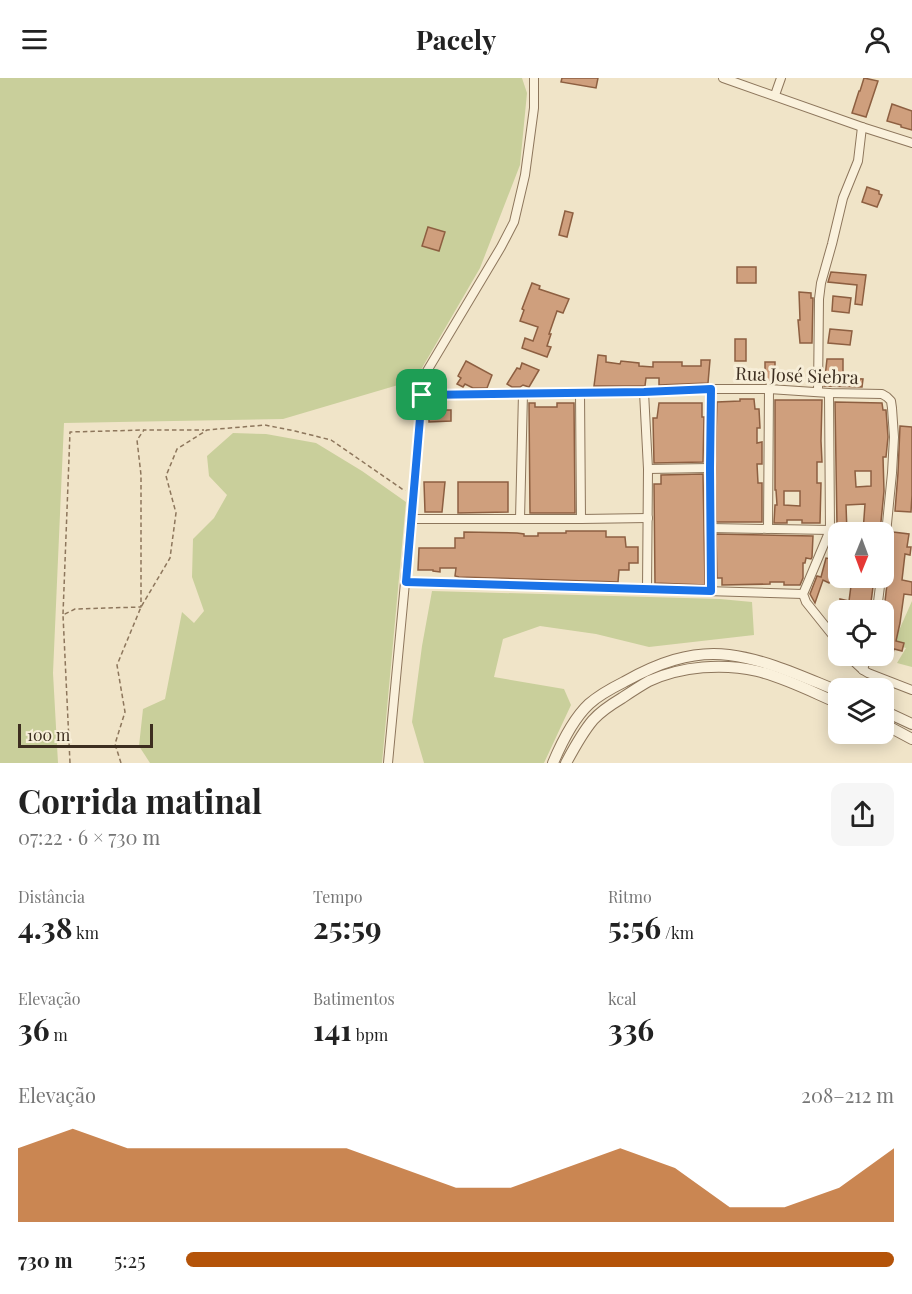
<!DOCTYPE html>
<html lang="pt">
<head>
<meta charset="utf-8">
<style>
  body { margin:0; font-family:"Playfair Display",serif; background:#f6f6f6; color:#222; height:100vh; display:flex; flex-direction:column; font-size:22px; white-space:nowrap }
  * { box-sizing:border-box; margin:0 }
  p { font-size:20px; color:#767676 }
  .icon { flex:none; width:33px; height:33px; fill:none; stroke:currentColor; stroke-width:2; stroke-linecap:round; stroke-linejoin:round }
  .map { position:relative; height:685px; overflow:hidden }
  .details { display:flex; flex-direction:column; background:#fff; flex:1 }
  .details>* { flex:none }
  .needle { width:39px; rotate:181deg }
  .buttons { position:absolute; left:828px; top:444px; display:grid; gap:12px }
  .buttons a { display:grid; place-items:center; width:66px; height:66px; border-radius:12px; background:#fff; box-shadow:0 3px 15px #0003; font-size:30px }
  .scale { position:absolute; left:18px; bottom:15px; width:135px; box-sizing:border-box; padding-left:6px; border:3px solid #3d2e20; border-top:0; font-size:16px; line-height:21px; white-space:nowrap; color:#3d2e20; -webkit-text-stroke:4px #f7eed8; paint-order:stroke }
  .pin { position:absolute; display:grid; place-items:center; width:51px; height:51px; color:#fff; margin:-26px; border-radius:12px; box-shadow:0 3px 9px #0006 }
  .round { display:grid; place-items:center; flex:none; width:63px; height:63px; border-radius:12px; background:#f6f6f6 }
  .summary { display:flex; align-items:center; justify-content:space-between; height:102px; padding:0 18px }
  h1 { font-size:33px; font-weight:700; line-height:45px }
  .figures { display:grid; grid-template-columns:repeat(3,1fr); gap:9px; height:102px; padding:6px 18px }
  .figures div { display:grid; align-content:center }
  .figures b { font-size:30px; font-weight:700 }
  .figures small { font-size:16px; font-weight:400 }
  .figures p { font-size:16px }
  .chart { height:168px; padding:12px 18px }
  .chart p { display:flex; justify-content:space-between }
  .chart svg { width:100%; height:108px; margin-top:6px; fill:#b45309; opacity:.7 }
  ul { padding:0 18px; list-style:none; font-size:20px }
  li { display:grid; grid-template-columns:96px 72px 1fr; align-items:center; height:45px }
  li i { height:15px; border-radius:8px; background:#b45309 }
  header { display:flex; justify-content:space-between; align-items:center; height:78px; padding:0 18px; background:#fff; font-size:27px; font-weight:700 }
  .map>svg:first-child { display:block }
</style>
</head>
<body>
<header><svg class="icon" aria-label="menu" viewBox="0 0 24 24"><path d="M4 6h16M4 12h16M4 18h16"/></svg>Pacely<svg class="icon" aria-label="person" viewBox="0 0 24 24"><circle cx="12" cy="8" r="4"/><path d="M4 21q1-7 8-7t8 7"/></svg></header>
<div class="map">
<svg width="912" height="685" viewBox="0 0 912 685">
  <rect width="100%" height="100%" fill="#f0e4c8"/>
  <g fill="#c9cf9b">
    <polygon points="0,0 522,0 527,15 520,87 480,190 415,302 283,341 64,345 53,595 58,685 0,685"/>
    <polygon points="233,355 266,356 316,365 362,393 406,424 382,685 150,685 139,668 143,631 165,621 182,534 194,545 204,533 192,499 193,461 214,440 227,417 209,398 207,378"/>
    <polygon points="432,513 720,521 752,524 754,557 649,569 596,556 540,548 503,561 494,599 564,611 571,627 544,685 424,685 412,644 422,568"/>
    <polygon points="912,523 912,589 897,585 906,570 893,566"/>
  </g>
  <g fill="#cf9f7d" stroke="#8d5f41" stroke-width="1.5" fill-rule="evenodd">
    <polygon points="562,0 598,0 596,10 561,4"/>
    <polygon points="864,0 878,3 866,39 852,35 859,13 860,13"/>
    <polygon points="892,26 912,33 912,52 901,49 901,47 887,43"/>
    <polygon points="867,109 879,113 879,116 882,117 877,129 862,124"/>
    <polygon points="565,133 573,135 567,159 559,157"/>
    <polygon points="428,149 445,154 439,173 422,168"/>
    <rect x="737" y="189" width="19" height="16"/>
    <polygon points="831,194 866,197 862,227 855,226 857,207 828,204"/>
    <polygon points="532,205 540,208 539,211 569,221 563,235 557,233 549,256 551,256 547,268 551,269 547,279 522,270 525,260 533,263 538,249 520,243 524,232 522,231"/>
    <polygon points="799,214 811,215 811,220 813,220 812,265 800,265 798,242 800,242"/>
    <polygon points="833,218 851,220 849,235 832,233"/>
    <polygon points="830,251 852,253 850,267 828,265"/>
    <rect x="735" y="261" width="11" height="22"/>
    <polygon points="598,277 606,278 606,284 620,286 621,283 639,285 639,288 653,289 653,284 682,284 682,288 701,288 701,282 710,282 708,305 659,307 659,300 646,300 645,308 594,308"/>
    <polygon points="827,281 843,281 843,300 863,301 862,309 824,308"/>
    <polygon points="466,283 492,297 487,310 473,310 465,306 463,309 457,306 461,300 458,298"/>
    <rect x="765" y="284" width="10" height="21"/>
    <polygon points="522,285 539,292 529,309 523,307 520,309 512,309 507,306 517,290 520,291"/>
    <polygon points="740,321 754,321 755,331 759,331 760,350 757,350 757,365 762,364 762,386 757,386 758,405 762,405 762,444 716,444 715,390 717,324 740,323"/>
    <path d="M775 322H822L821 363 822 384H817V405H821L820 445H802V442H787V445H774L775 427H777L776 412H775ZM784 413H800V428L784 427Z"/>
    <path d="M835 324 882 325 883 332H886L888 359 886 379H883L884 413 880 454H863L865 426 846 427 847 454H838V482L829 505 823 502 815 525 810 516 817 498 821 499 826 480 831 481 832 464 837 448ZM855 393H871V408L856 409Z"/>
    <polygon points="529,325 535,325 535,329 557,329 557,325 574,325 575,435 530,435"/>
    <polygon points="659,325 702,325 702,339 704,339 703,384 654,385 653,340 657,340"/>
    <polygon points="429,332 451,332 451,343 429,344"/>
    <polygon points="900,348 912,349 912,417 911,434 895,433 898,395"/>
    <polygon points="703,396 705,507 655,505 654,406 661,406 661,397"/>
    <polygon points="424,404 445,404 442,434 425,434"/>
    <polygon points="458,404 508,404 508,434 458,435"/>
    <polygon points="566,453 606,453 606,459 625,459 626,469 638,469 638,485 629,485 629,492 619,492 618,504 459,499 455,498 456,490 440,490 440,494 433,493 433,492 418,492 419,470 455,470 455,460 464,460 464,454 517,455 524,456 524,458 538,458 538,455 566,455"/>
    <polygon points="893,454 909,456 907,469 911,469 910,477 905,476 902,502 912,504 912,517 904,516 900,545 896,563 904,565 902,573 894,571 891,582 884,580 884,540 886,532 884,532"/>
    <polygon points="716,456 813,458 812,479 811,481 806,480 805,485 803,485 803,500 800,507 784,507 784,504 770,504 770,506 722,507 722,500 717,500"/>
    <polygon points="852,500 872,500 872,501 874,501 870,532 854,532 854,531 840,529 840,521 849,523"/>
  </g>
  <g fill="none" stroke-linecap="round" stroke-linejoin="round">
    <g stroke="#8d765c" stroke-width="10">
      <g id="minor">
        <polyline points="723,0 862,49 912,65"/>
        <polyline points="775,17 781,0"/>
        <polyline points="711,311 709,390 711,513"/>
        <polyline points="644,314 648,391 647,511"/>
        <polyline points="818,314 819,221 821,205 832,166 843,120 858,83 862,49"/>
        <polyline points="580,315 581,441"/>
        <polyline points="829,315 830,452 803,516 806,524 838,564"/>
        <polyline points="422,317 644,314 711,311 769,311 829,315 882,316 887,319 891,323 892,330 894,359 892,395 884,476"/>
        <polyline points="648,391 709,390"/>
        <polyline points="411,441 581,441 648,440"/>
        <polyline points="520,441 523,315"/>
        <polyline points="710,450 830,452"/>
        <polyline points="768,451 769,311"/>
        <polyline points="406,504 803,516"/>
        <polyline points="877,532 881,500"/>
        <polyline points="848,578 863,592 868,595 912,612"/>
        <polyline points="863,592 867,578"/>
        <polyline points="388,685 424,303 427,293 501,169 514,144 525,97 534,30 534,0"/>
      </g>
    </g>
    <g stroke="#8d765c" stroke-width="12">
      <g id="tertiary">
        <polyline points="884,633 912,646"/>
        <polyline points="884,646 912,661"/>
        <path d="M553 685C561 666 574 640 589 626 599 617 612 610 624 604 656 586 691 572 729 577 768 582 803 599 838 613"/>
        <path d="M566 685C574 670 582 655 593 642 601 633 612 626 622 620 631 614 640 608 649 603 682 588 723 585 757 593 786 600 812 614 838 625"/>
      </g>
    </g>
    <g stroke="#8d765c" stroke-width="1.5" stroke-dasharray="4.5 3" stroke-linecap="butt">
      <polyline points="63,536 70,354 144,352"/>
      <polyline points="70,685 63,537 75,531 141,529 141,397 137,362 144,352 204,352"/>
      <polyline points="121,685 115,666 125,634 117,587 141,529 170,480 176,435 166,398 177,371 207,352 265,347 295,353 331,362 405,413"/>
    </g>
    <use href="#minor" stroke="#faf1dc" stroke-width="8"/>
    <use href="#tertiary" stroke="#faf1dc" stroke-width="10"/>
  </g>
  <g fill="none" stroke-linecap="round" stroke-linejoin="round">
    <g stroke="#fff" stroke-width="12">
      <polygon id="route" points="711,311 710,390 711,513 406,504 422,317 644,314"/>
    </g>
    <use href="#route" stroke="#1a73e8" stroke-width="8"/>
  </g>
  <g text-anchor="middle" dominant-baseline="central" stroke-width="6" stroke-linejoin="round" paint-order="stroke">
    <g font-size="18" fill="#3d2e20" stroke="#f7eed8">
      <text transform="translate(797 297) rotate(2)">Rua José Siebra</text>
    </g>
  </g>
</svg>
<div class="buttons">
<a><svg class="needle" viewBox="-14 -14 28 28"><path d="M0-13l5 13h-10z" fill="#e53935"/><path d="M0 13l5-13h-10z" fill="#767676"/></svg></a>
<a><svg class="icon" aria-label="locate" viewBox="0 0 24 24"><circle cx="12" cy="12" r="6"/><path d="M12 2v4M12 18v4M2 12h4M18 12h4"/></svg></a>
<a><svg class="icon" aria-label="layers" viewBox="0 0 24 24"><path d="M12 4l9 5-9 5-9-5zM3 14l9 5 9-5"/></svg></a>
</div>
<div class="scale">100 m</div>
<div class="pin" style="left:422px;top:317px;background:#1e9e55"><svg class="icon" aria-label="arrive" viewBox="0 0 24 24"><path d="M6 21V4h12l-3 4 3 4H6"/></svg></div>
</div>
<section class="details">
<div class="summary"><div><h1>Corrida matinal</h1><p>07:22 · 6 × 730 m</p></div><a class="round"><svg class="icon" aria-label="share" viewBox="0 0 24 24"><path d="M12 15V3M7 8l5-5 5 5M5 13v7h14v-7"/></svg></a></div>
<div class="figures">
<div><p>Distância</p><b>4.38<small> km</small></b></div>
<div><p>Tempo</p><b>25:59</b></div>
<div><p>Ritmo</p><b>5:56<small> /km</small></b></div>
</div>
<div class="figures">
<div><p>Elevação</p><b>36<small> m</small></b></div>
<div><p>Batimentos</p><b>141<small> bpm</small></b></div>
<div><p>kcal</p><b>336</b></div>
</div>
<div class="chart"><p><span>Elevação</span>208–212 m</p>
<svg viewBox="0 0 160 44" preserveAspectRatio="none"><path d="M0 44V14L10 6L20 14L30 14L40 14L50 14L60 14L70 22L80 30L90 30L100 22L110 14L120 22L130 38L140 38L150 30L160 14V44z"/></svg>
</div>
<ul>
<li><b>730 m</b>5:25<i style="width:100%"></i></li>
</ul>
</section>
</body>
</html>
